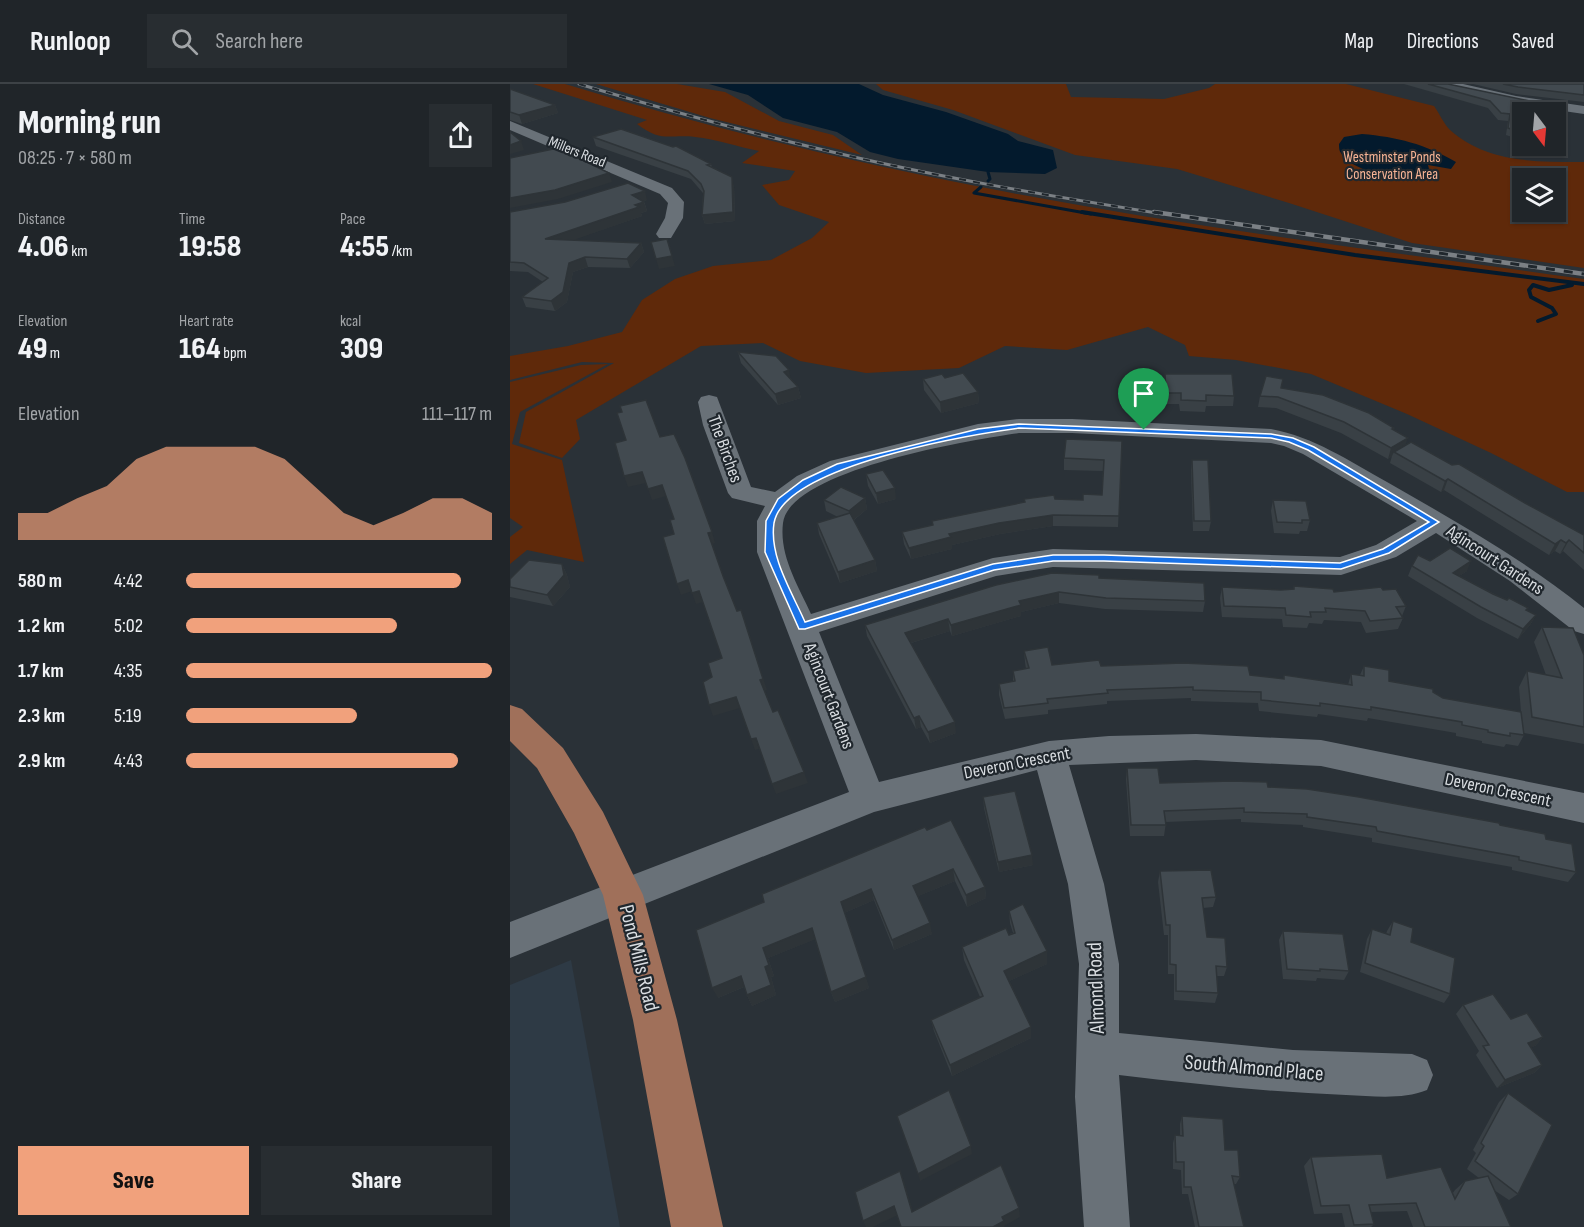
<!DOCTYPE html>
<html lang="en">
<head>
<meta charset="utf-8">
<style>
  body { margin:0; font-family:"Sofia Sans Condensed",sans-serif; background:#282d31; color:#f1f3f6; height:100vh; display:flex; flex-direction:column; font-size:22px; white-space:nowrap }
  * { box-sizing:border-box; margin:0 }
  p { font-size:20px; color:#a2a5a8 }
  .icon { flex:none; width:33px; height:33px; fill:none; stroke:currentColor; stroke-width:2; stroke-linecap:round; stroke-linejoin:round }
  .map { position:relative; flex:1; overflow:hidden }
  .drawer { display:flex; flex-direction:column; background:#202529; width:510px }
  .drawer>* { flex:none }
  .needle { width:39px; rotate:164deg }
  .buttons { position:absolute; left:1002px; top:18px; display:grid; gap:12px }
  .buttons a { display:grid; place-items:center; width:54px; height:54px; border-radius:0px; background:#202529; box-shadow:0 2px 4px #0004,0 0 0 2px #3d4246; font-size:30px }
  .pin { position:absolute; display:grid; place-items:center; width:51px; height:51px; color:#fff; margin:-62px -26px; border-radius:50% 50% 50% 0; rotate:-45deg; box-shadow:0 0 6px #0007 }
  .pin .icon { rotate:45deg }
  .round { display:grid; place-items:center; flex:none; width:63px; height:63px; border-radius:0px; background:#282d31 }
  .summary { display:flex; align-items:center; justify-content:space-between; height:102px; padding:0 18px }
  h1 { font-size:33px; font-weight:800; line-height:45px }
  .stats { display:grid; grid-template-columns:repeat(3,1fr); gap:9px; height:102px; padding:6px 18px }
  .stats div { display:grid; align-content:center }
  .stats b { font-size:30px; font-weight:800 }
  .stats small { font-size:16px; font-weight:400 }
  .stats p { font-size:16px }
  .chart { height:168px; padding:12px 18px }
  .chart p { display:flex; justify-content:space-between }
  .chart svg { width:100%; height:108px; margin-top:6px; fill:#f1a17c; opacity:.7 }
  .cta { display:flex; gap:12px; margin-top:auto; padding:12px 18px }
  .cta a { flex:1; height:69px; border-radius:0px; background:#f1a17c; color:#111; font-size:24px; font-weight:800; line-height:69px; text-align:center }
  .cta a+a { background:#282d31; color:#f1f3f6 }
  ul { padding:0 18px; list-style:none; font-size:20px }
  li { display:grid; grid-template-columns:96px 72px 1fr; align-items:center; height:45px }
  li i { height:15px; border-radius:8px; background:#f1a17c }
  header { display:flex; align-items:center; gap:36px; box-sizing:border-box; height:84px; padding:0 30px; background:#202529; border-bottom:2px solid #3d4246 }
  header strong { font-size:28px }
  nav { display:flex; gap:33px; margin-inline-start:auto; font-size:21px }
  .search { width:420px; height:54px; background:#282d31; display:flex; align-items:center; gap:15px; box-sizing:border-box; padding:0 21px; border-radius:0px; color:#a2a5a8; font-size:22px }
  main { display:flex; flex:1; min-height:0 }
  .map>svg:first-child { display:block }
</style>
</head>
<body>
<header>
<strong>Runloop</strong>
<div class="search"><svg class="icon" aria-label="search" viewBox="0 0 24 24"><circle cx="10" cy="10" r="6"/><path d="M15 15l6 6"/></svg>Search here</div>
<nav><a>Map</a><a>Directions</a><a>Saved</a></nav>
</header>
<main>
<section class="drawer">
<div class="summary"><div><h1>Morning run</h1><p>08:25 · 7 × 580 m</p></div><a class="round"><svg class="icon" aria-label="share" viewBox="0 0 24 24"><path d="M12 15V3M7 8l5-5 5 5M5 13v7h14v-7"/></svg></a></div>
<div class="stats">
<div><p>Distance</p><b>4.06<small> km</small></b></div>
<div><p>Time</p><b>19:58</b></div>
<div><p>Pace</p><b>4:55<small> /km</small></b></div>
</div>
<div class="stats">
<div><p>Elevation</p><b>49<small> m</small></b></div>
<div><p>Heart rate</p><b>164<small> bpm</small></b></div>
<div><p>kcal</p><b>309</b></div>
</div>
<div class="chart"><p><span>Elevation</span>111–117 m</p>
<svg viewBox="0 0 160 44" preserveAspectRatio="none"><path d="M0 44V33L10 33L20 27L30 22L40 11L50 6L60 6L70 6L80 6L90 11L100 22L110 33L120 38L130 33L140 27L150 27L160 33V44z"/></svg>
</div>
<ul>
<li><b>580 m</b>4:42<i style="width:90%"></i></li>
<li><b>1.2 km</b>5:02<i style="width:69%"></i></li>
<li><b>1.7 km</b>4:35<i style="width:100%"></i></li>
<li><b>2.3 km</b>5:19<i style="width:56%"></i></li>
<li><b>2.9 km</b>4:43<i style="width:89%"></i></li>
</ul>
<div class="cta"><a>Save</a><a>Share</a></div>
</section>
<div class="map">
<svg width="1074" height="1143" viewBox="0 0 1074 1143">
  <rect width="100%" height="100%" fill="#2a3137"/>
  <polygon fill="#2e3a45" points="61,876 110,1143 0,1143 0,901"/>
  <g fill="#5f290a" fill-rule="evenodd">
    <path d="M23 0H55C194 42 334 77 476 104 674 143 874 167 1074 195V408H1057L981 369 897 330 801 290 726 276 679 272 675 261 638 243 557 266 495 262 449 284 356 289 290 277 253 259 191 262 66 336 70 355 52 374 9 359 16 328 104 279 72 278 0 296V272L58 262 112 248 132 216 165 195 203 182 261 176 302 154 319 138 269 121 252 101 279 96 285 87 232 79 249 67C228 63 206 55 185 53 158 50 152 59 127 40L137 36Z"/>
    <polygon points="86,0 167,0 215,8 269,37 323,51 352,71 200,34"/>
    <path d="M366 0H556L561 13 654 15 699 4 705 0H836L924 22C929 29 934 40 940 46 977 79 1027 78 1074 78V184L902 159 779 119 667 85 565 71 443 26 373 6ZM1012 94H1046V128H1012Z"/>
    <polygon points="98,280 10,328 2,360 52,376 74,478 17,466 0,480 0,453 13,443 0,434 0,298 71,281"/>
  </g>
  <g fill="#031a2d">
    <polygon points="199,0 349,0 373,11 436,28 498,50 508,57 543,66 547,84 535,90 478,88 388,75 360,68 327,48 273,34 238,11"/>
    <path d="M852 50C887 53 915 60 946 78L941 85 918 81 920 89C902 100 841 89 831 69 829 67 829 63 829 60L834 53Z"/>
  </g>
  <g fill="none" stroke-linecap="round" stroke-linejoin="round">
    <g stroke="#031a2d" stroke-width="3">
      <polyline points="478,88 480,95 478,97"/>
      <polyline points="471,103 464,109 581,130"/>
    </g>
    <g stroke="#031a2d" stroke-width="4">
      <polyline points="572,128 845,171 1074,200"/>
      <polyline points="1028,237 1046,230 1042,224 1021,213 1019,206 1023,201 1039,206 1062,201"/>
    </g>
    <g fill="#697178" fill-rule="evenodd">
      <polygon points="929,0 953,0 1006,12 1074,22 1074,30 1006,20 931,3"/>
      <polygon points="0,37 162,104 174,118 173,134 161,154 149,154 146,150 155,134 158,119 150,110 0,46"/>
      <path d="M199 311 207 313 241 403 265 408 287 392 320 377 468 340 509 335H562L761 345C804 353 839 377 877 398 945 437 1013 475 1074 524V550L1064 547 1000 497 926 449 886 473 831 491 543 483 486 492 309 548 369 698 539 657 599 652 686 650 811 656 1074 709V739L811 682 686 676 559 681 594 800 609 880V949L783 966 902 970 917 976 923 991 917 1006C892 1016 863 1012 836 1011 760 1008 684 1000 609 991L620 1143H574L565 1013 569 880 558 800 527 686 364 728 0 874V838L339 708 247 468V437L255 422 222 414 218 409 193 341 188 318 191 313ZM509 349H562L761 359 774 362 793 370 907 437 866 461 830 473 543 465 483 474 301 530C288 501 269 472 273 439 279 386 463 355 509 349Z"/>
    </g>
    <polygon fill="#a0705a" fill-rule="evenodd" points="0,621 12,625 53,664 93,728 133,811 167,936 213,1143 161,1143 123,936 93,811 64,749 27,684 0,657"/>
    <g stroke="#7b8085" stroke-width="3">
      <path id="rail-far1" d="M69 0C150 24 232 47 314 66 426 93 540 112 653 130"/>
    </g>
    <g stroke="#7b8085" stroke-width="4.5">
      <polyline id="rail" points="644,128 1074,190"/>
    </g>
    <use href="#rail-far1" stroke="#20272d" stroke-width="2" stroke-dasharray="7" stroke-linecap="butt"/>
    <use href="#rail" stroke="#20272d" stroke-width="3" stroke-dasharray="9" stroke-linecap="butt"/>
  </g>
  <g fill="#394045">
    <polygon points="894,0 938,0 1031,26 1012,28 1012,54 1011,56 996,51 998,37 988,36 978,24"/>
    <polygon points="963,0 1074,0 1074,18 1006,10"/>
    <polygon points="0,5 45,21 48,29 12,40 0,36"/>
    <polygon points="83,53 201,80 202,83 224,102 225,137 195,140 192,131 193,109 181,95 86,62"/>
    <polygon points="137,116 134,117 137,127 131,129 132,132 62,156 131,159 134,168 120,184 78,183 63,188 57,218 45,227 16,223 12,213 33,198 18,188 0,187 0,128"/>
    <polygon points="228,268 280,294 288,303 291,314 268,321 231,279"/>
    <polygon points="655,290 724,312 723,322 696,322 695,328 670,327 669,320 655,320 654,300"/>
    <polygon points="435,294 468,308 469,319 431,329 414,306 413,295"/>
    <polygon points="771,305 883,346 896,361 942,381 1074,451 1074,486 1053,467 1050,470 1045,467 1039,471 934,406 931,408 880,379 882,372 878,375 831,349 766,324 748,323 750,312"/>
    <polygon points="612,357 608,443 543,442 490,450 442,461 442,465 401,475 394,460 392,448 422,441 422,437 514,419 514,415 573,416 592,411 593,387 554,386 554,374"/>
    <polygon points="682,376 701,437 699,447 683,447 681,386"/>
    <polygon points="356,390 386,415 368,420 358,402"/>
    <polygon points="355,414 357,425 344,436 365,476 367,487 330,499 309,450 307,439 328,433 316,427 314,416"/>
    <polygon points="763,416 800,436 797,447 790,447 789,450 764,449 761,427"/>
    <polygon points="920,477 957,487 949,492 1026,531 1020,541 1008,555 967,534 898,492 902,482"/>
    <polygon points="52,480 57,491 60,503 43,522 0,513 0,495"/>
    <polygon points="589,494 695,517 693,528 595,525 549,519 511,528 511,532 442,552 440,547 401,559 446,649 420,659 411,643 406,645 357,552 355,541"/>
    <polygon points="784,502 824,508 873,506 896,522 892,532 893,534 888,545 856,549 851,538 814,536 812,540 799,539 797,544 773,543 772,535 712,533 710,514 712,503 771,506 783,505"/>
    <polygon points="1032,543 1074,571 1074,660 1014,649 1014,651 1008,662 996,660 994,663 972,659 972,657 946,652 946,649 858,634 857,637 808,630 807,633 749,627 748,619 681,617 681,614 597,617 597,620 538,626 538,630 495,635 489,611 489,600 503,598 503,587 516,585 515,578 514,567 542,581 591,582 740,591 773,595 774,591 838,601 841,590 850,591 854,582 879,597 923,608 933,614 1011,628 1009,603 1017,587 1036,591 1024,558"/>
    <polygon points="617,684 650,699 758,703 990,741 1036,755 1066,788 1058,798 1002,786 1002,783 862,758 862,754 793,743 793,741 731,738 731,735 656,738 654,752 620,752 616,695"/>
    <polygon points="473,713 523,781 489,788 474,724"/>
    <polygon points="417,746 475,803 476,814 457,823 445,797 408,812 422,850 384,866 364,816 334,829 359,904 325,918 321,908 305,855 258,874 264,892 261,893 266,911 242,922 237,911 234,903 208,914 254,818"/>
    <polygon points="650,787 706,813 703,823 693,824 697,853 717,883 714,892 707,892 708,909 705,919 664,916 664,890 658,890 658,851 654,851 648,798"/>
    <polygon points="499,827 537,880 499,897 521,954 442,992 424,947 421,936 470,913 454,876 452,863 503,849 500,839"/>
    <polygon points="883,837 901,858 940,910 934,919 850,888 857,855 862,845 876,850 877,847"/>
    <polygon points="773,847 839,887 834,896 807,894 806,897 773,895 769,856"/>
    <polygon points="953,921 1001,935 1033,953 1025,962 1020,963 1032,981 1024,989 987,1004 966,971 969,967 946,930"/>
    <polygon points="998,1009 1008,1110 999,1116 984,1106 1001,1143 903,1143 897,1127 861,1128 864,1140 861,1143 835,1143 832,1129 804,1130 794,1082 801,1073 942,1110 945,1106 955,1097 969,1094 957,1085 966,1069 963,1066 989,1018"/>
    <polygon points="672,1032 715,1066 730,1093 726,1100 724,1100 734,1143 685,1143 678,1110 672,1110 671,1086 663,1085 663,1059 665,1051 670,1052 670,1040"/>
  </g>
  <g fill="#2e3438">
    <polygon points="45,21 48,29 12,40 9,31"/>
    <polygon points="11,57 14,66 0,70 0,61"/>
    <polygon points="99,89 102,98 48,115 0,124 0,114"/>
    <polygon points="222,93 224,102 225,137 195,140 192,131"/>
    <polygon points="135,107 137,116 125,120 122,111"/>
    <polygon points="134,118 137,127 131,129 132,132 38,165 35,155"/>
    <polygon points="131,159 134,168 120,184 117,175"/>
    <polygon points="162,172 165,182 149,185 146,175"/>
    <polygon points="75,173 78,183 63,188 57,218 45,227 41,217 59,179"/>
    <polygon points="279,286 281,297 274,288"/>
    <polygon points="288,303 291,314 268,321 265,310"/>
    <polygon points="468,308 469,319 431,329 430,318"/>
    <polygon points="898,354 894,365 884,368 882,372 878,375 881,364"/>
    <polygon points="132,388 136,399 118,403 114,392"/>
    <polygon points="938,395 934,406 931,408 935,397"/>
    <polygon points="152,401 156,412 142,416 138,405"/>
    <polygon points="385,404 386,415 368,420 366,409"/>
    <polygon points="355,414 357,425 341,438 339,427"/>
    <polygon points="543,431 543,442 490,450 442,461 442,465 401,475 399,464 439,450 489,439"/>
    <polygon points="202,448 205,459 202,460 198,449"/>
    <polygon points="1051,456 1045,467 1039,471 1045,460"/>
    <polygon points="1059,456 1053,467 1050,470 1056,459"/>
    <polygon points="365,476 367,487 330,499 328,488"/>
    <polygon points="961,477 957,487 938,499 943,489"/>
    <polygon points="52,480 57,491 60,503 43,522 37,511"/>
    <polygon points="178,496 182,507 171,511 167,500"/>
    <polygon points="189,507 193,518 186,520 182,509"/>
    <polygon points="549,508 549,519 511,528 511,532 442,552 441,541 509,517"/>
    <polygon points="1026,531 1020,541 1008,555 1013,545"/>
    <polygon points="438,535 440,547 397,560 395,549"/>
    <polygon points="234,537 257,606 254,607 250,596"/>
    <polygon points="226,613 230,624 203,632 199,621"/>
    <polygon points="409,632 411,643 406,645 404,634"/>
    <polygon points="445,638 446,649 420,659 418,648"/>
    <polygon points="246,654 249,665 245,666 241,655"/>
    <polygon points="294,688 298,699 266,710 262,700"/>
    <polygon points="522,771 523,781 489,788 488,778"/>
    <polygon points="443,785 445,797 406,813 403,802"/>
    <polygon points="475,803 476,814 457,823 456,811"/>
    <polygon points="361,805 364,816 334,829 331,818"/>
    <polygon points="420,839 422,850 384,866 382,856"/>
    <polygon points="302,844 306,855 258,874 264,892 261,893 266,911 242,922 237,911 255,883 253,864"/>
    <polygon points="537,867 537,880 495,899 494,887"/>
    <polygon points="231,892 236,902 208,914 202,904"/>
    <polygon points="356,893 359,904 325,918 321,908"/>
    <polygon points="521,943 521,954 442,992 440,981"/>
    <polygon points="1033,953 1025,962 1009,968 1018,959"/>
    <polygon points="1032,981 1024,989 987,1004 995,996"/>
    <polygon points="461,1062 462,1070 410,1097 408,1090"/>
    <polygon points="390,1087 394,1097 406,1137 402,1128"/>
    <polygon points="384,1122 388,1131 363,1143 356,1143 353,1137"/>
    <polygon points="509,1124 510,1133 494,1142 494,1143 483,1143 492,1133"/>
  </g>
  <g fill="#424a50" stroke="#2e3438" stroke-width="1.5">
    <polygon points="918,0 938,0 1034,20 1028,28 1012,28 1012,49 998,44 1000,30 991,29 980,17"/>
    <polygon points="993,0 1074,0 1074,11 1008,3"/>
    <polygon points="0,5 45,21 9,31 0,28"/>
    <polygon points="111,45 163,63 166,62 201,80 197,81 222,93 223,128 192,131 194,107 191,100 178,87 83,53"/>
    <polygon points="0,48 11,57 0,61"/>
    <polygon points="48,64 99,89 45,106 0,114 0,74"/>
    <polygon points="118,99 135,107 122,111 134,118 125,121 129,123 35,155 131,159 117,175 75,173 59,179 53,208 41,217 12,213 38,194 14,179 0,178 0,128 55,118"/>
    <polygon points="157,155 162,172 146,175 141,158"/>
    <polygon points="228,268 266,272 279,286 274,288 288,303 265,310"/>
    <polygon points="453,289 468,308 430,318 413,295 432,290 435,294"/>
    <polygon points="655,290 722,290 724,312 696,311 696,317 671,316 671,309 656,309"/>
    <polygon points="756,292 773,295 771,304 813,311 859,329 884,344 882,345 898,354 881,364 834,338 768,313 750,312"/>
    <polygon points="136,316 150,353 164,350 175,374 202,448 198,449 213,492 227,527 231,526 253,595 250,596 263,628 268,626 294,688 262,700 246,654 241,655 226,613 199,621 193,598 202,593 198,579 212,574 189,507 182,509 178,496 167,500 153,453 164,450 160,436 164,435 152,401 138,405 132,388 114,392 105,359 116,356 107,329 112,328 110,322"/>
    <polygon points="556,355 612,357 609,432 543,431 489,439 439,450 441,453 399,464 392,448 423,441 422,437 515,418 514,415 544,411 545,415 573,416 573,410 592,411 594,376 554,374"/>
    <polygon points="901,358 942,381 949,380 1015,419 1074,451 1074,469 1059,456 1056,459 1051,456 1045,460 938,395 935,397 884,368"/>
    <polygon points="682,376 698,376 701,437 684,437"/>
    <polygon points="373,386 385,404 366,409 356,390"/>
    <polygon points="331,403 355,414 339,427 314,416"/>
    <polygon points="763,416 796,417 800,436 792,436 792,439 767,438"/>
    <polygon points="340,429 365,476 328,488 307,439"/>
    <polygon points="940,464 961,477 943,489 983,510 997,516 999,514 1018,524 1016,526 1026,531 1013,545 971,523 902,482 908,471 920,477"/>
    <polygon points="19,476 52,480 54,491 37,511 0,503 0,495"/>
    <polygon points="542,489 589,491 589,494 694,499 695,517 596,514 549,508 509,517 511,521 441,541 438,535 395,549 445,638 418,648 409,632 404,634 355,541 486,501"/>
    <polygon points="784,502 823,505 824,508 871,503 873,506 886,505 896,522 886,523 893,534 860,537 855,527 815,524 816,528 800,528 801,533 776,531 775,524 714,522 712,503 771,506 784,505"/>
    <polygon points="1032,543 1063,544 1074,571 1074,643 1022,633 1017,587 1052,594"/>
    <polygon points="538,563 542,581 589,576 591,582 673,579 738,582 740,591 774,595 774,591 842,601 841,590 854,592 854,582 879,586 879,597 923,605 923,608 933,614 1011,628 1014,651 1000,649 1000,652 978,648 978,646 952,641 952,638 861,623 861,626 810,619 810,622 751,616 751,608 683,606 683,603 597,606 598,609 537,615 538,619 494,624 489,600 505,597 503,587 519,584 514,567"/>
    <polygon points="617,684 648,684 650,699 722,697 757,698 758,703 797,705 849,713 989,739 990,741 1035,750 1036,755 1062,760 1066,788 1009,776 1009,773 867,747 866,743 797,733 797,730 734,728 734,724 654,727 656,741 621,741"/>
    <polygon points="505,707 522,771 488,778 473,713"/>
    <polygon points="441,736 475,803 456,811 443,785 403,802 420,839 382,856 361,805 331,818 356,893 321,908 302,844 253,864 259,881 255,883 261,901 237,911 231,892 202,904 186,846 254,818 252,810 415,743 417,746"/>
    <polygon points="701,786 706,813 692,814 697,853 715,854 717,883 706,882 708,909 666,907 666,881 660,880 660,841 656,841 650,787"/>
    <polygon points="513,820 537,867 494,887 521,943 440,981 421,936 473,912 452,863 496,844 499,851 505,849 499,827"/>
    <polygon points="883,837 903,844 901,858 945,874 940,910 855,879 862,845 880,851"/>
    <polygon points="773,847 833,850 839,887 810,885 810,887 777,885"/>
    <polygon points="983,910 1001,935 1017,929 1033,953 1018,959 1032,981 995,996 973,962 979,961 953,921"/>
    <polygon points="439,1006 461,1062 408,1090 387,1032"/>
    <polygon points="998,1009 1042,1041 1008,1110 965,1077 974,1062 971,1059"/>
    <polygon points="672,1032 713,1035 715,1066 728,1066 730,1093 722,1092 734,1143 689,1143 681,1103 674,1103 674,1078 666,1078 665,1051 673,1052"/>
    <polygon points="872,1070 877,1094 931,1083 945,1115 955,1097 978,1092 1001,1143 915,1143 906,1119 859,1121 864,1140 844,1141 839,1121 811,1122 801,1073"/>
    <polygon points="491,1081 509,1124 492,1133 494,1137 483,1143 391,1143 384,1122 353,1137 345,1108 390,1087 402,1128"/>
  </g>
  <path fill="#1a73e8" stroke="#fff" stroke-width="1.5" fill-rule="evenodd" d="M509 340 761 350 783 354 804 363 929 438 879 469 831 485 594 477H543L484 486 295 545H289L255 468 256 437 268 415 293 396 327 380 468 345ZM509 344 761 354 779 358 798 366 919 438 873 465 830 479 594 471H543L483 480 295 538C282 508 259 473 264 439 274 382 458 351 509 344Z"/>
  <g text-anchor="middle" dominant-baseline="central" stroke-width="4.5" stroke-linejoin="round" paint-order="stroke">
    <g font-size="15" fill="#d9dde1" stroke="#20272d">
      <text transform="translate(67 68) rotate(22)">Millers Road</text>
    </g>
    <g font-size="15" fill="#f7b495" stroke="#20272d">
      <text x="882" y="73">Westminster Ponds<tspan x="882" dy="17">Conservation Area</tspan></text>
    </g>
    <g font-size="18" fill="#d9dde1" stroke="#20272d">
      <text transform="translate(215 365) rotate(70)">The Birches</text>
      <text transform="translate(985 476) rotate(33)">Agincourt Gardens</text>
      <text transform="translate(319 612) rotate(69)">Agincourt Gardens</text>
      <text transform="translate(507 679) rotate(-11)">Deveron Crescent</text>
      <text transform="translate(988 706) rotate(12)">Deveron Crescent</text>
    </g>
    <g font-size="21" fill="#d9dde1" stroke="#20272d">
      <text transform="translate(129 874) rotate(76)">Pond Mills Road</text>
      <text transform="translate(586 904) rotate(-92)">Almond Road</text>
      <text transform="translate(744 984) rotate(5)">South Almond Place</text>
    </g>
  </g>
</svg>
<div class="buttons">
<a><svg class="needle" viewBox="-14 -14 28 28"><path d="M0-13l5 13h-10z" fill="#e53935"/><path d="M0 13l5-13h-10z" fill="#a2a5a8"/></svg></a>
<a><svg class="icon" aria-label="layers" viewBox="0 0 24 24"><path d="M12 4l9 5-9 5-9-5zM3 14l9 5 9-5"/></svg></a>
</div>
<div class="pin" style="left:634px;top:346px;background:#1e9e55"><svg class="icon" aria-label="arrive" viewBox="0 0 24 24"><path d="M6 21V4h12l-3 4 3 4H6"/></svg></div>
</div>
</main>
</body>
</html>
